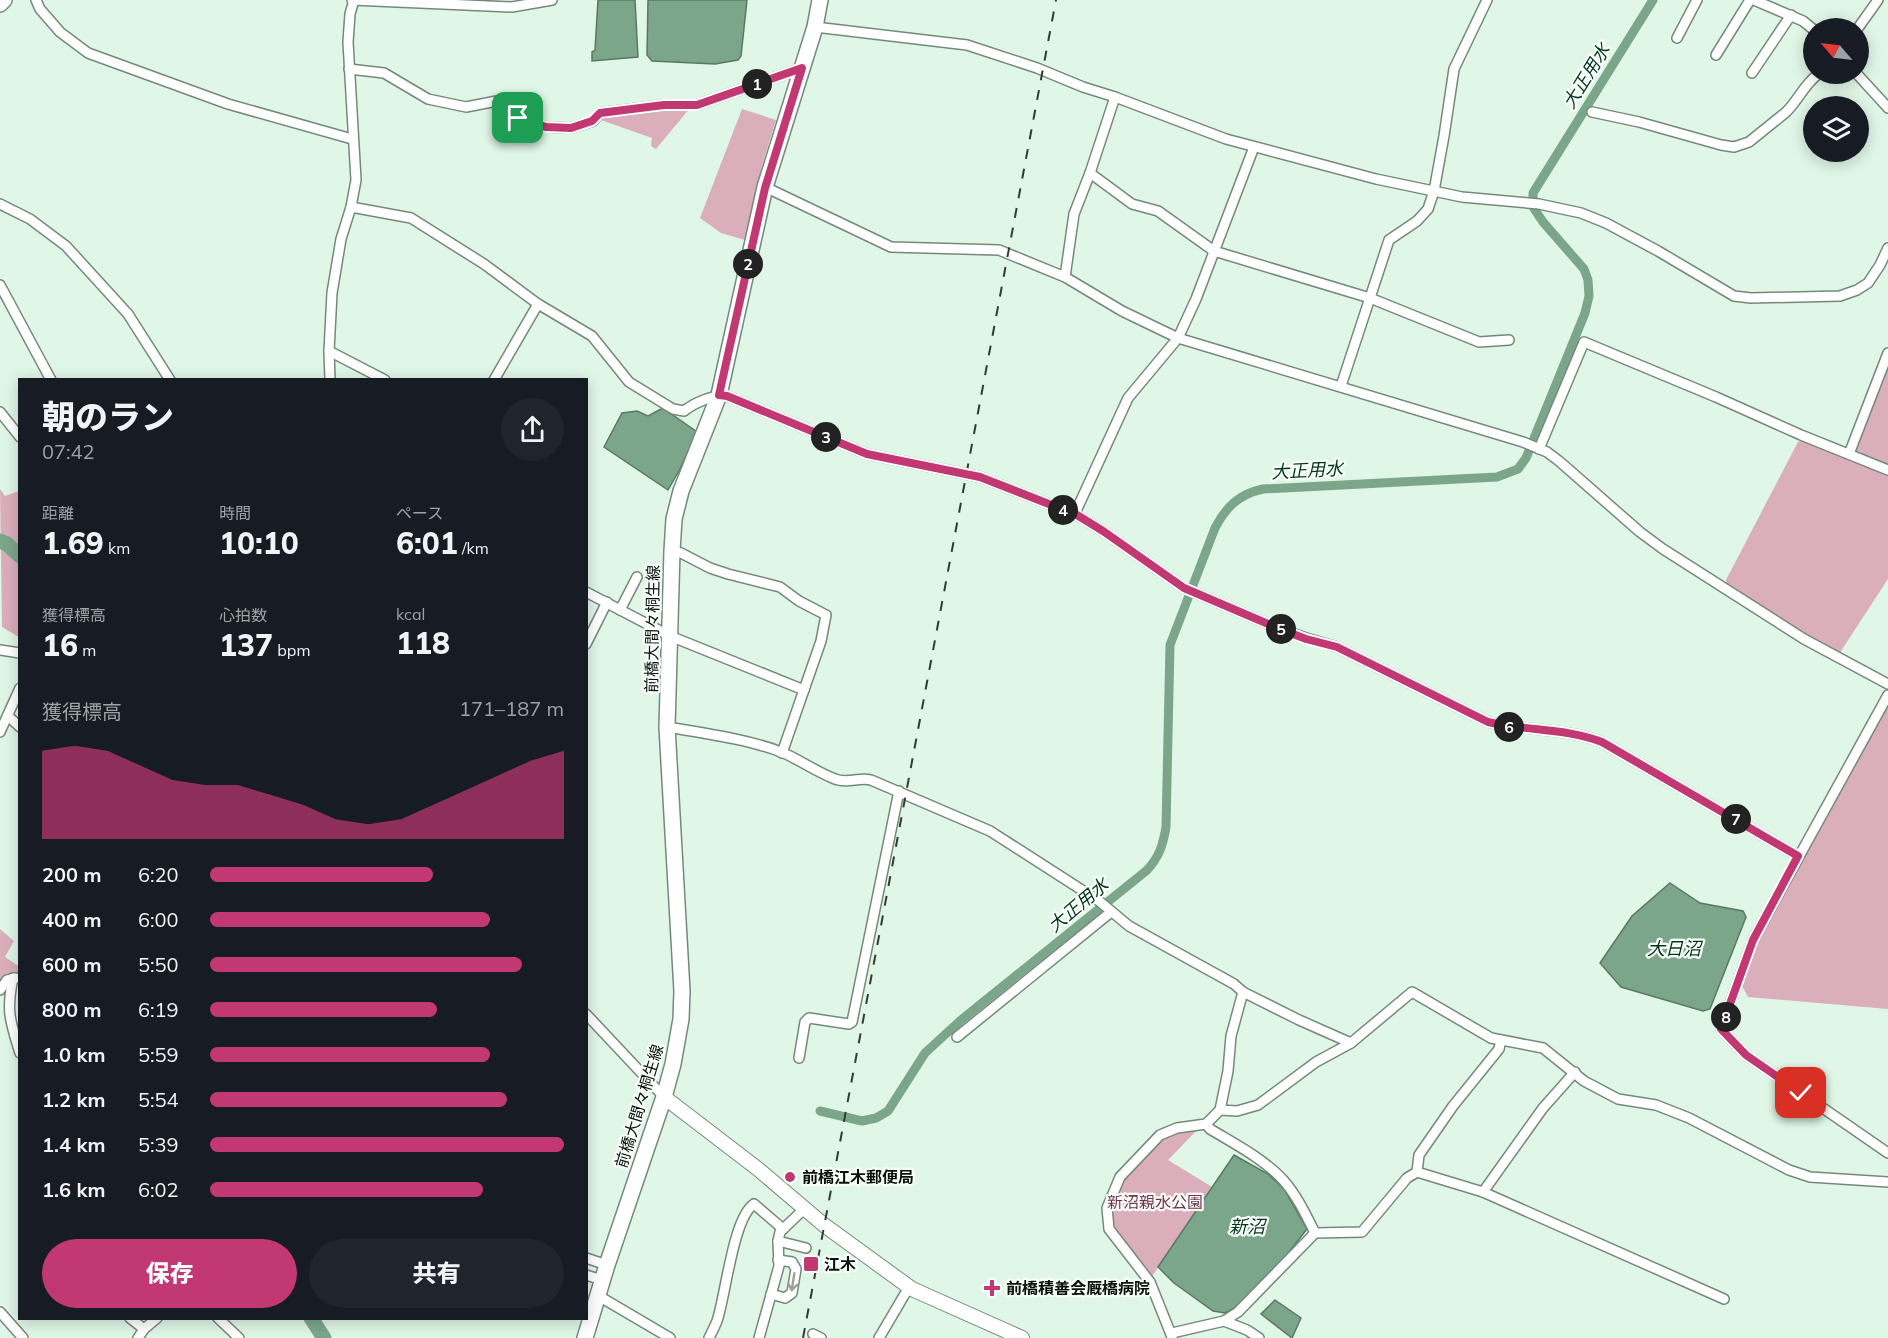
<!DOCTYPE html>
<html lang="ja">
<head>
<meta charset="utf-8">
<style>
  body { margin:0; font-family:Mulish,"Noto Sans JP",sans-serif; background:#20242c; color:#f1f3f6; height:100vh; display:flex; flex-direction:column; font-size:22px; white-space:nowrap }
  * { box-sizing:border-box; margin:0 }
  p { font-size:20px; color:#9ea1a6 }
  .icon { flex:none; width:33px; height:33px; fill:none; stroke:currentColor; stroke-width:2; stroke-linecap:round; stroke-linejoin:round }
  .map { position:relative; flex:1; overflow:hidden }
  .drawer { position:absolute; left:18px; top:378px; width:570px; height:942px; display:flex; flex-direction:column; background:#171b24; border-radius:0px; box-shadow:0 3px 15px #0003 }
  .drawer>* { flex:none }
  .needle { width:39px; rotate:298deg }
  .tools { position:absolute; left:1803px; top:18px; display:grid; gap:12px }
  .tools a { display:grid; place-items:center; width:66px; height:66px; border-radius:50%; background:#171b24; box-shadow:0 3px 15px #0003; font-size:30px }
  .pin { position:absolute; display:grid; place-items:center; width:51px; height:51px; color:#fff; margin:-26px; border-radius:12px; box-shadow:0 3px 9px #0006 }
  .km { position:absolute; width:30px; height:30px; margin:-15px; border-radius:50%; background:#222; color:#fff; font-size:16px; line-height:30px; text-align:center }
  .round { display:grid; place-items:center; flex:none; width:63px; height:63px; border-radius:32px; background:#20242c }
  .head { display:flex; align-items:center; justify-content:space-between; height:102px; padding:0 24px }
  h1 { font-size:33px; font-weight:800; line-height:45px }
  .metrics { display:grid; grid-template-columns:repeat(3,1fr); gap:9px; height:102px; padding:6px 24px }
  .metrics div { display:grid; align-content:center }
  .metrics b { font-size:30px; font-weight:800 }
  .metrics small { font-size:16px; font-weight:400 }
  .metrics p { font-size:16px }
  .chart { height:168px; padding:12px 24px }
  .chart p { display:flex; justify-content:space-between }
  .chart svg { width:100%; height:108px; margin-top:6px; fill:#c13873; opacity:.7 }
  .primary-button { display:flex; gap:12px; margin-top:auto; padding:12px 24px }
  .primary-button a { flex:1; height:69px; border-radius:36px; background:#c13873; color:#fff; font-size:24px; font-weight:800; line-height:69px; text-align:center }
  .primary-button a+a { background:#20242c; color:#f1f3f6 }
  ul { padding:0 24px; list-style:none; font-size:20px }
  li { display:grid; grid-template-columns:96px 72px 1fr; align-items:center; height:45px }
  li i { height:15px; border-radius:8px; background:#c13873 }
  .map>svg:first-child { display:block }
</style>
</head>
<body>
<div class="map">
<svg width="1888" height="1338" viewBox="0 0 1888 1338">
  <rect width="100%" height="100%" fill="#e0f6e7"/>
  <g fill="#dbaebc">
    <polygon points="664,107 690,108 656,149 651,146 652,138 598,119 604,116"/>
    <polygon points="742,109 776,120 762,165 745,240 721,233 700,218"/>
    <polygon points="1888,364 1888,467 1852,452"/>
    <polygon points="1802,440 1888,476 1888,579 1839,654 1727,585 1726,580 1798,442"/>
    <polygon points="0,489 5,496 19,491 20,636 17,636 2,627"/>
    <polygon points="1888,702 1888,1009 1748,997 1741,984 1755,944"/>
    <polygon points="0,929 14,941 5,957 20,967 19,976 0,985"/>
    <polygon points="1199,1128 1168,1160 1212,1187 1151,1278 1111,1228 1111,1207 1123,1179 1162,1138 1178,1130"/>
  </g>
  <g fill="#7ca68a" stroke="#597964" stroke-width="1.5">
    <polygon points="598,0 635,0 638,57 592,61 592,52 595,50"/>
    <polygon points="648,0 747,0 741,56 738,60 715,64 652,61 647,55"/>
    <polygon points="663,408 697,432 680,469 668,490 604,447 622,413 637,411 648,416"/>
    <polygon points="1670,883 1700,903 1743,911 1746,917 1710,1009 1703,1011 1621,987 1600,963 1632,916"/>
    <polygon points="1234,1155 1268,1174 1284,1189 1307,1229 1286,1256 1237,1307 1225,1313 1213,1311 1174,1283 1158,1267"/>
    <polygon points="1275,1300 1301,1318 1292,1338 1261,1314"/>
  </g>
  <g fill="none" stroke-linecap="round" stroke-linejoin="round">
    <path stroke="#7ca68a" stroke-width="9" d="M820 1111 862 1121 876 1118 888 1111 925 1053 961 1020 1146 871C1159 858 1163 845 1166 827L1170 645 1215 528C1226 507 1239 494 1263 489L1497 477 1518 469 1526 458 1585 313 1589 296 1588 280 1584 269 1543 222 1533 207V193L1653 0"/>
    <g stroke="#7ca68a" stroke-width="15">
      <polyline points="0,541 7,544 20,556"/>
      <polyline points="311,1318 324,1338"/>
    </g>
    <g stroke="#75897b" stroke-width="12">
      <g id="street">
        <polyline points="36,0 40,9 60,32 88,53 228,104 352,139"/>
        <polyline points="352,0 512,7 552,0"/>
        <polyline points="1754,0 1803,21 1814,30"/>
        <polyline points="815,27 967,45 1037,68 1083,87 1115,97 1226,139 1376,179 1462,197 1539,204 1581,213 1606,223 1658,251 1734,296 1751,298 1840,296 1857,290 1868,283 1880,265 1888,248"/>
        <polyline points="1858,28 1878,0"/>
        <polyline points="1677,38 1697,0"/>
        <polyline points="1716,55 1750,0"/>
        <polyline points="349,69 384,73 428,99 466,107 497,101 518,118 546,127 571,128 593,121 600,113 664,105 697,105 802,68"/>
        <polyline points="1752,73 1791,15"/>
        <polyline points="1857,74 1888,108"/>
        <path d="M1592 112 1639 122 1721 145 1734 147 1749 142 1785 113C1798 101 1803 86 1818 74"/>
        <polyline points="1090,173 1132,204 1158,211 1214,251 1370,298 1479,342 1509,340"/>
        <polyline points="765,187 891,247 999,250 1065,277 1122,311 1178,338 1523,442 1547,452 1559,461 1640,532 1663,549 1804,639 1888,684"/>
        <polyline points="0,204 30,219 66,246 128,314 170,380"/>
        <path d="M351 207 411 218 484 264 538 304 592 336 629 382 673 409 684 411C694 403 714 394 727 396L867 454 980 477 1077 515 1103 531 1184 588 1280 629 1306 638 1337 647 1488 722C1525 731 1566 728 1602 742L1798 856"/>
        <polyline points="1065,277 1074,214 1090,173 1115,97"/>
        <polyline points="0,285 51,380"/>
        <polyline points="329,351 385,380"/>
        <polyline points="330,380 329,351 332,293 341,239 351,207 356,180 348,42 350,14 354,0"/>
        <polyline points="494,380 538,304"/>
        <polyline points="1341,386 1389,240 1417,221 1428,209 1434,191 1444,136 1454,69 1487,0"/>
        <polyline points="0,412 20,437"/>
        <polyline points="1539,449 1584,342 1716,397 1801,435 1888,470"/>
        <polyline points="1849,454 1888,353"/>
        <polyline points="1077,515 1077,509 1128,398 1178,338 1196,299 1254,147"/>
        <polyline points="672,551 681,553 710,568 728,574 780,587 799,601 826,615 821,641 782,753"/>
        <polyline points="586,592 670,636 804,690"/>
        <polyline points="620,610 637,577"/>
        <polyline points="586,644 607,602"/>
        <polyline points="0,650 20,653"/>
        <polyline points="1888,695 1753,940 1721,1029 1746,1055 1888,1153"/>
        <polyline points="8,716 20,727"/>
        <path d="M667 727C702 733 748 739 781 752 799 759 816 772 835 779 847 784 859 777 871 780L990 831 1099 901 1129 926 1234 984 1243 992 1299 1020 1351 1043 1412 992 1491 1038 1543 1048 1584 1081 1618 1099 1656 1105 1689 1118 1789 1170 1810 1177 1888 1182"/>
        <polyline points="0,732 20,688"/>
        <path d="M13 978C6 1011 10 1021 20 1053"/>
        <polyline points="0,990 7,980 16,978"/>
        <polyline points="586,1014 664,1097"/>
        <polyline points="957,1037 1111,912"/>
        <polyline points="799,1058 805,1022 809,1018 849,1024 852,1022 899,791"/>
        <polyline points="1220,1110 1237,1111 1258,1105 1316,1062 1351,1043"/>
        <path d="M1206 1124 1210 1129C1233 1143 1266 1160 1284 1181 1297 1196 1306 1215 1315 1233"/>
        <polyline points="1417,1172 1419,1155 1453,1106 1499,1049 1501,1040"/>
        <polyline points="1483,1192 1543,1108 1575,1072"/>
        <polyline points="778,1241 806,1248"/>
        <polyline points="586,1258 607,1265"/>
        <polyline points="586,1275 602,1280"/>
        <polyline points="771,1294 785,1298 792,1293 796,1269 792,1262 778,1260"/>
        <polyline points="597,1295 670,1338"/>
        <polyline points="0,1312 23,1338"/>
        <polyline points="130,1318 144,1329"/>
        <polyline points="218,1318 239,1338"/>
        <polyline points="1224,1321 1247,1330 1259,1338"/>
        <polyline points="1172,1333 1224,1321 1238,1312 1315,1233 1362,1232 1407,1178 1417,1172 1483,1192 1724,1299"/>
        <polyline points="813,1334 821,1338"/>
        <polyline points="1172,1337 1150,1282 1109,1229 1107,1208 1120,1177 1160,1135 1177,1128 1206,1124 1220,1110 1228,1071 1231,1036 1243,992"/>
        <polyline points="138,1338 144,1329 157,1318"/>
        <path d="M709 1338C712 1332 715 1326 717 1321 726 1294 733 1218 754 1204L783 1229"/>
        <polyline points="759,1338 779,1266 778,1241 780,1232 804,1209"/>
        <polyline points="879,1338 909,1287"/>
      </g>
    </g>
    <g stroke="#75897b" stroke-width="16">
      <polyline id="secondary" points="664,1097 758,1169 824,1225 912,1289 1022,1338"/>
    </g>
    <g stroke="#75897b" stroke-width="18">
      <g id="primary">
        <polyline points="0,4 4,0"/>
        <polyline points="585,1338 607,1265 664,1097 673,1064 681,1019 682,991 667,727 672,551 674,519 681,491 719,395 765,187 815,27 820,0"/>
      </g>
    </g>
    <use href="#street" stroke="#fff" stroke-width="9"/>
    <use href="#secondary" stroke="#fff" stroke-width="14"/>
    <use href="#primary" stroke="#fff" stroke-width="15"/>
    <polyline stroke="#313c35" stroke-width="2" stroke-dasharray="10 10" stroke-linecap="butt" points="803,1338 1056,0"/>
  </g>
  <defs><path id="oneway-shaft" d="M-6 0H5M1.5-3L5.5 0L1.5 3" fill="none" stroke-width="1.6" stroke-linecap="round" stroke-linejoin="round" transform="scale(1.5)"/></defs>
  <use stroke="#9c9f9d" href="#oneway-shaft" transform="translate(793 1282) rotate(99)"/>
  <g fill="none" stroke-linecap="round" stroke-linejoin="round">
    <g stroke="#fff" stroke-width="12">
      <path id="route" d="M518 118 546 127 571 128 592 121 600 113 664 105H697L802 68 765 188 719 395 727 396 867 454 980 477 1077 515 1103 531 1184 588 1280 629 1306 639 1337 647 1488 722C1525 731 1566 728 1602 742L1798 856 1753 940 1721 1029 1746 1055 1801 1093"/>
    </g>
    <use href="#route" stroke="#c13873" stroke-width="8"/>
  </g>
  <g fill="#c13873" stroke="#fafefb" stroke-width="2">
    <circle cx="790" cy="1177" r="6"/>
    <rect x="803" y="1256" width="16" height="16" rx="3"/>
    <path d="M989 1279h6v6h6v6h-6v6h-6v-6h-6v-6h6z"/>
  </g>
  <g text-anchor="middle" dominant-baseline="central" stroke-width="4.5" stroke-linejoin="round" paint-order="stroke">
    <g font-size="16" fill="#08100b" stroke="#fafefb">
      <text transform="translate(652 629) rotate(-89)">前橋大間々桐生線</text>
      <text transform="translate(639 1106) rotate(-73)">前橋大間々桐生線</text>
    </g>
    <g font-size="16" font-weight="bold" fill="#08100b" stroke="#fafefb" text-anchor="start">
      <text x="802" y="1177">前橋江木郵便局</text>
      <text x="824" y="1264">江木</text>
      <text x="1006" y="1288">前橋積善会厩橋病院</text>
    </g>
    <g font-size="16" fill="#70334a" stroke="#fafefb">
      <text x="1155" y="1202">新沼親水公園</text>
    </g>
    <g font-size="18" font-style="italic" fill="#00361c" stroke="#fafefb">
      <text transform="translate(1586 76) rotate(-58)">大正用水</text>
      <text transform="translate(1307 470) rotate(-3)">大正用水</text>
      <text transform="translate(1078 905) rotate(-40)">大正用水</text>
      <text x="1674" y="948">大日沼</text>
      <text x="1247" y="1226">新沼</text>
    </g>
  </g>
</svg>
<div class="tools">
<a><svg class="needle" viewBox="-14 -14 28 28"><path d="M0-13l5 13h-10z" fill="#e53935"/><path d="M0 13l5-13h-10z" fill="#9ea1a6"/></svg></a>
<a><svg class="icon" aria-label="layers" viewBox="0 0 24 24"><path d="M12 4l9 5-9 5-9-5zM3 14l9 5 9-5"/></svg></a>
</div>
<div class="pin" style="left:518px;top:118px;background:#1e9e55"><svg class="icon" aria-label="arrive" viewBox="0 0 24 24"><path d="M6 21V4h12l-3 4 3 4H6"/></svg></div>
<div class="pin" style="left:1801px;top:1093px;background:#d93025"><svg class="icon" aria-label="check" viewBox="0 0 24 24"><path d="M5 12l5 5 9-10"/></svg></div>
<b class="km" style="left:757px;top:84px">1</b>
<b class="km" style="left:748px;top:264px">2</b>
<b class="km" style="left:826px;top:437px">3</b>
<b class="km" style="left:1063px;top:510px">4</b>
<b class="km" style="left:1281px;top:629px">5</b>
<b class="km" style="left:1509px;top:727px">6</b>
<b class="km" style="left:1736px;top:819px">7</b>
<b class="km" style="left:1726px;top:1017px">8</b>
<section class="drawer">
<div class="head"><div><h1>朝のラン</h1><p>07:42</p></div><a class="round"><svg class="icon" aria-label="share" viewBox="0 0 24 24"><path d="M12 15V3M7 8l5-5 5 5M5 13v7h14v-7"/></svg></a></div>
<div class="metrics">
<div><p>距離</p><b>1.69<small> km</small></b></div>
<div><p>時間</p><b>10:10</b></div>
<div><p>ペース</p><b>6:01<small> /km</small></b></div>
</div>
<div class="metrics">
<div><p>獲得標高</p><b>16<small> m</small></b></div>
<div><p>心拍数</p><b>137<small> bpm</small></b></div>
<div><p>kcal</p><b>118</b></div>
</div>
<div class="chart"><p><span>獲得標高</span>171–187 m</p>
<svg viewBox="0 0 160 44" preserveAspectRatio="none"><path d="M0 44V8L10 6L20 8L30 14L40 20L50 22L60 22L70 26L80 30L90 36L100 38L110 36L120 30L130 24L140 18L150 12L160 8V44z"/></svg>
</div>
<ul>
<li><b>200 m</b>6:20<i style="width:63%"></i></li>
<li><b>400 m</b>6:00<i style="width:79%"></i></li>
<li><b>600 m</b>5:50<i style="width:88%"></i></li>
<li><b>800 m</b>6:19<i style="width:64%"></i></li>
<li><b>1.0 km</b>5:59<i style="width:79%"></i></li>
<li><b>1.2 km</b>5:54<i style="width:84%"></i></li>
<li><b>1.4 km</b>5:39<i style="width:100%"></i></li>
<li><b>1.6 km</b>6:02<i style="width:77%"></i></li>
</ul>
<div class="primary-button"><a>保存</a><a>共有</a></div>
</section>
</div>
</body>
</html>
